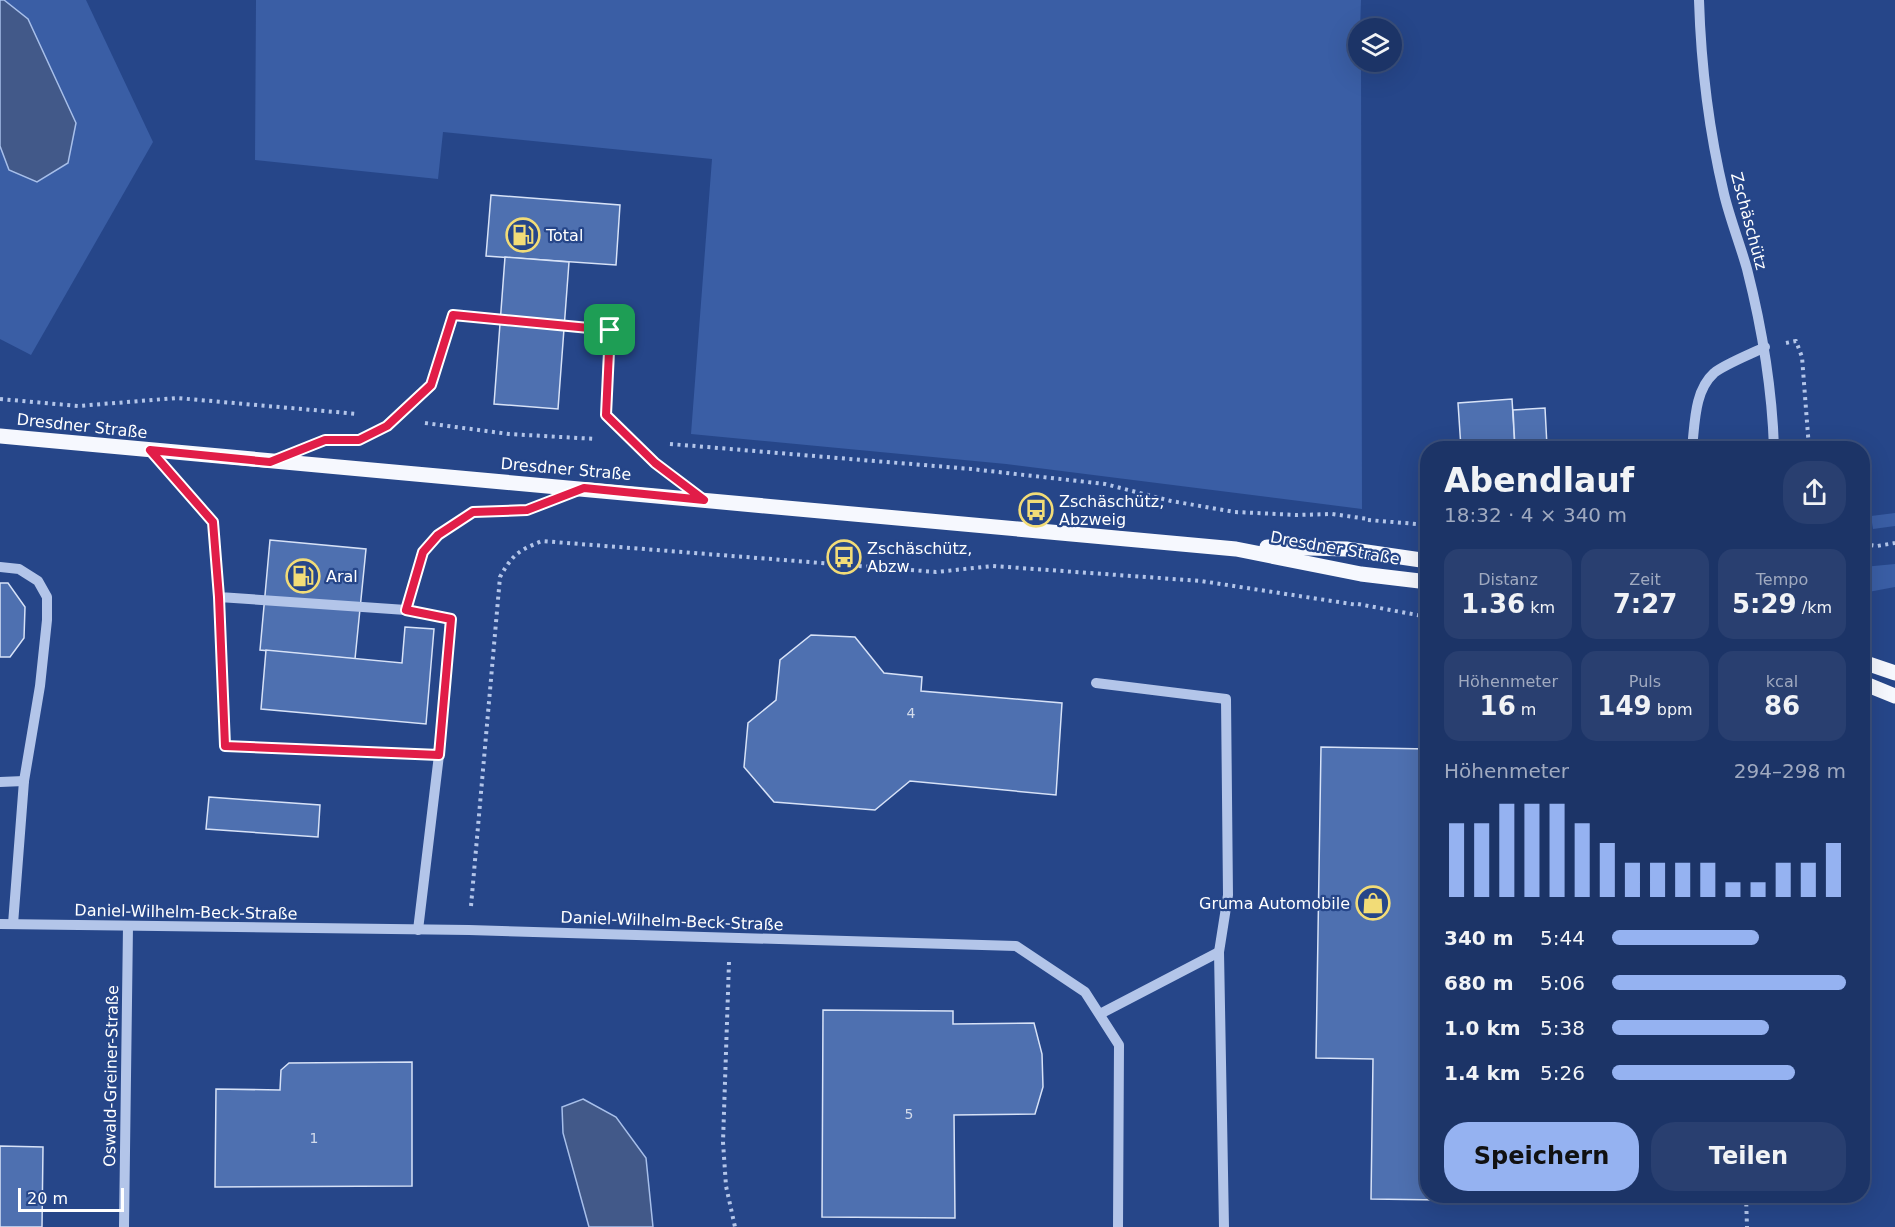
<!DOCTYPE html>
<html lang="de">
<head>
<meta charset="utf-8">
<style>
  body { margin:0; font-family:"DejaVu Sans",sans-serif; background:#293f70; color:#f1f3f6; height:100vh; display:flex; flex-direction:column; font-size:22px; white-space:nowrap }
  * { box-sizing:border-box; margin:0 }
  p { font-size:20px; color:#a0aac0 }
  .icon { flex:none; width:33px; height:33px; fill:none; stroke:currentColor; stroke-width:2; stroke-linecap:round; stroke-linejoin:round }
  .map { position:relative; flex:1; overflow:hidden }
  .details { position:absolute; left:1420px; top:441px; width:450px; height:762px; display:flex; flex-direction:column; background:#1c3467; border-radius:24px; box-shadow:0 6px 24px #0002,0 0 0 2px #3a4f7b }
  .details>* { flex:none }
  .controls { position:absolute; left:1348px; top:18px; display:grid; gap:12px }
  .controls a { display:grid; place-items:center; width:54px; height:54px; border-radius:50%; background:#1c3467; box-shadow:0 6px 24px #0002,0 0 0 2px #3a4f7b; font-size:30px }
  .scale { position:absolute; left:18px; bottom:15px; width:106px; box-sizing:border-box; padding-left:6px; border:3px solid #fff; border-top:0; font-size:16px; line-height:21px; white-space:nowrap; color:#fff; -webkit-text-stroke:4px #264689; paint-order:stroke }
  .pin { position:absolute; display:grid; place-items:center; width:51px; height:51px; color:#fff; margin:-26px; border-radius:12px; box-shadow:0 3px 9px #0006 }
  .round { display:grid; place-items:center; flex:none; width:63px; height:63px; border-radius:24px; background:#293f70 }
  .overview { display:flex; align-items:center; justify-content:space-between; height:102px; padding:0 24px }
  h1 { font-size:33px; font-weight:700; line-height:45px }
  .metrics { display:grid; grid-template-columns:repeat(3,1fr); gap:9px; height:102px; padding:6px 24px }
  .metrics div { display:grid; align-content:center; border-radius:15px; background:#293f70; text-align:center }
  .metrics b { font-size:26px; font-weight:700 }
  .metrics small { font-size:16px; font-weight:400 }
  .metrics p { font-size:16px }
  .chart { height:168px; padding:12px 24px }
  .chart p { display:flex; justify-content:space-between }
  .chart svg { width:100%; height:108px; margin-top:6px; stroke:#95b2f1; stroke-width:6 }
  .primary-button { display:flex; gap:12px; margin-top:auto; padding:12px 24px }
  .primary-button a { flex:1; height:69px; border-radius:24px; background:#95b2f1; color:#111; font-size:24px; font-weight:700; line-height:69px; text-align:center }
  .primary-button a+a { background:#293f70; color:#f1f3f6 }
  ul { padding:0 24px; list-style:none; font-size:20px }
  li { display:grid; grid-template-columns:96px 72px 1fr; align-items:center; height:45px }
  li i { height:15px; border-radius:8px; background:#95b2f1 }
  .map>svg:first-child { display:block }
</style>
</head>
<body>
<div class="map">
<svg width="1895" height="1227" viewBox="0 0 1895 1227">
  <rect width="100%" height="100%" fill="#264689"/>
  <g fill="#3a5ea5">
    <polygon points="0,0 86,0 153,142 31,355 0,339"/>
    <polygon points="256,0 1361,0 1359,62 1361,62 1362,509 1006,464 691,434 712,159 443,132 438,179 255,160"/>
    <polygon points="1895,513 1895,526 1873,529 1871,516"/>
    <polygon points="1895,564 1895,587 1863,593 1863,567"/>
  </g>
  <g fill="#425989" stroke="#a7bfea" stroke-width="1.5">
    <polygon points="0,0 4,0 28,19 76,123 68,163 37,182 9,170 0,146"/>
    <polygon points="583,1099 616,1117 646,1158 653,1227 589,1227 563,1133 562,1107"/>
  </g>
  <g fill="#4e70b0" stroke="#d7e2f7" stroke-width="1.5">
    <polygon points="491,195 620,205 616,265 486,256"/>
    <polygon points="505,257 569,262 558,409 494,404"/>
    <polygon points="1512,399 1515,448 1461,448 1458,403"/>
    <polygon points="1545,408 1547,446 1515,448 1513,410"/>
    <polygon points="270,540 366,549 355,659 260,650"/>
    <polygon points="0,583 8,583 25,607 24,638 10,657 0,657"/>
    <polygon points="405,627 434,629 426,724 261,709 266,650 402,663"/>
    <polygon points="811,635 855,637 884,673 922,677 921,691 1062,703 1056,795 910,781 875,810 774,802 744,767 748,723 776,700 780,660"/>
    <polygon points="1321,747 1428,749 1428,1196 1513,1196 1513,1201 1371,1199 1373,1059 1316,1058"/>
    <polygon points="209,797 320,805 318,837 206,829"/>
    <polygon points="823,1010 953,1011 953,1024 1034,1023 1042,1054 1043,1087 1035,1114 954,1115 955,1218 822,1217"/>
    <polygon points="412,1062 412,1186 215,1187 216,1089 280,1090 281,1070 289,1063"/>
    <polygon points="0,1146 43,1147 42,1227 0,1227"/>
  </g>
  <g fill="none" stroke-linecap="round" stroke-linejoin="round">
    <g stroke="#b3c5e9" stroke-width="4" stroke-dasharray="3 4.5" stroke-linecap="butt">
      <polyline points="1786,343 1796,341 1802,357 1809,448"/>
      <polyline points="0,399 78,406 177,398 358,414"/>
      <polyline points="425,423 509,434 596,439"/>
      <polyline points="670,444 971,469 1105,484 1171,501 1235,512 1297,515 1332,514 1368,519"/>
      <polyline points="1368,520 1428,525"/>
      <polyline points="1863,544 1877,546 1895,543"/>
      <polyline points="1358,604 1428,617"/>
      <path d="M471 906 500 577C512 555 519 550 542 541L936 572 993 566 1201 581 1358 605"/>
      <polyline points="729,962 723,1142 726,1186 735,1227"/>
      <polyline points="1746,1196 1747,1227"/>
    </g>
    <g stroke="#b3c5e9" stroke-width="10">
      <path d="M1699 0C1701 65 1709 131 1724 194 1730 219 1740 244 1747 269 1762 328 1772 387 1774 448"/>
      <path d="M1692 448C1695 424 1694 391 1714 373 1725 364 1751 354 1765 347"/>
      <polyline points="150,450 213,522 219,597 225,746 439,755 451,619 406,610 219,597"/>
      <polyline points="275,460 325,440 359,440 387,426 431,385 453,315 610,330 606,415 655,463 703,500"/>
      <polyline points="0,567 19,569 38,581 47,597 47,620 40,686 24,781 13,924"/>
      <polyline points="406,610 423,552 438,535 473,512 527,510 577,491"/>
      <polyline points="1096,683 1226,699 1228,895 1219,952"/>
      <polyline points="0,782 24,781"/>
      <polyline points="0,924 469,930 1016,946 1085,992 1119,1045 1118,1227"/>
      <polyline points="418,930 439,755"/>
      <polyline points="1100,1014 1219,952 1224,1227"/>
      <polyline points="124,1227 128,926"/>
    </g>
    <g stroke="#f6f8fe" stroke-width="15">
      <polyline points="0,436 1236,549 1361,574 1428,582"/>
      <polyline points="1267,547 1346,549 1428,561"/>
      <polyline points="1863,662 1895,673"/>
      <polyline points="1863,683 1895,696"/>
    </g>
  </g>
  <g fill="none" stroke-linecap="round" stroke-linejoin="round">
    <g stroke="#fff" stroke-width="12">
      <polygon id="route" points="453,315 610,330 606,415 655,463 704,500 584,488 527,510 473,512 438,535 423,552 406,610 451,619 439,755 225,746 219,597 213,522 150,450 270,462 325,440 359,440 387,426 431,385"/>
    </g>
    <use href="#route" stroke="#e11d48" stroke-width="8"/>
  </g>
  <defs>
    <g id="fuel-ring" transform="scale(1.725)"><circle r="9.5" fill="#264689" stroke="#f2dc77" stroke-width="1.5"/><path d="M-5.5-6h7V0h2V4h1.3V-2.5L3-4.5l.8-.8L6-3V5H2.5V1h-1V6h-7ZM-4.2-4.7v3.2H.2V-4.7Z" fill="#f2dc77"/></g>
    <g id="bus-ring" transform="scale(1.725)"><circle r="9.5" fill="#264689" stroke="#f2dc77" stroke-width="1.5"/><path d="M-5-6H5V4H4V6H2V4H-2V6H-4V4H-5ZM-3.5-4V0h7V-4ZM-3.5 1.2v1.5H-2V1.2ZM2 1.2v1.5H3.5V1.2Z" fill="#f2dc77"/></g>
    <g id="shop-ring" transform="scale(1.725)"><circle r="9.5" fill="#264689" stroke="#f2dc77" stroke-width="1.5"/><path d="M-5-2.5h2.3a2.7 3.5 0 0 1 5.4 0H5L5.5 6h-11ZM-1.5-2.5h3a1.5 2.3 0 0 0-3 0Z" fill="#f2dc77"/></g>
  </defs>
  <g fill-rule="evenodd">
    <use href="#fuel-ring" x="523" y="235"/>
    <use href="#bus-ring" x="1036" y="510"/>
    <use href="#bus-ring" x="844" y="557"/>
    <use href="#fuel-ring" x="303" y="576"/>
    <use href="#shop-ring" x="1373" y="903"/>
  </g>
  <g text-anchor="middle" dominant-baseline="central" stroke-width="4.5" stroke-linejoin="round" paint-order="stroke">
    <g font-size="14" fill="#d3dbeb">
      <text x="911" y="713">4</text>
      <text x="909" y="1114">5</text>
      <text x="314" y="1138">1</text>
    </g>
    <g font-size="16" fill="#fff" stroke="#264689">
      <text transform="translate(1749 221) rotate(75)">Zschäschütz</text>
      <text transform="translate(82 426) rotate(6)">Dresdner Straße</text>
      <text transform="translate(566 469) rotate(5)">Dresdner Straße</text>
      <text transform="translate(1335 548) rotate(10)">Dresdner Straße</text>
      <text transform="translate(186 912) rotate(1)">Daniel-Wilhelm-Beck-Straße</text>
      <text transform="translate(672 921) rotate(2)">Daniel-Wilhelm-Beck-Straße</text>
      <text transform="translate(111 1076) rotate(-89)">Oswald-Greiner-Straße</text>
    </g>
    <g font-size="16" fill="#fff" stroke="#264689" text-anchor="start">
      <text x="546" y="235">Total</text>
      <text x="1059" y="501">Zschäschütz,<tspan x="1059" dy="18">Abzweig</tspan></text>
      <text x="867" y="548">Zschäschütz,<tspan x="867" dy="18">Abzw</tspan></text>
      <text x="326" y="576">Aral</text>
      <text x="1350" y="903" text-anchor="end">Gruma Automobile</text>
    </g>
  </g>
</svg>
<div class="controls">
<a><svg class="icon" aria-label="layers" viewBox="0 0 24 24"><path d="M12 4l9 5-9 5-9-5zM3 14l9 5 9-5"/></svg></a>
</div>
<div class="scale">20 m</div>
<div class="pin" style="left:610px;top:330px;background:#1e9e55"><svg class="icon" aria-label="arrive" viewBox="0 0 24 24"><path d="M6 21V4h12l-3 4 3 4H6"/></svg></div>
<section class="details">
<div class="overview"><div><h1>Abendlauf</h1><p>18:32 · 4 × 340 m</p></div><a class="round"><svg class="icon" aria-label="share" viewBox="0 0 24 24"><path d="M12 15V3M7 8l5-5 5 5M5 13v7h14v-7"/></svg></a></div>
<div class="metrics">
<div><p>Distanz</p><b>1.36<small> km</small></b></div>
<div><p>Zeit</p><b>7:27</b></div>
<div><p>Tempo</p><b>5:29<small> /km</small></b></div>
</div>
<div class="metrics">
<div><p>Höhenmeter</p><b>16<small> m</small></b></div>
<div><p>Puls</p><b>149<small> bpm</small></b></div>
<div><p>kcal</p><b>86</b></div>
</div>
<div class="chart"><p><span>Höhenmeter</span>294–298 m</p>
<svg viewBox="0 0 160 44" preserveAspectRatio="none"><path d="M5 44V14M15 44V14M25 44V6M35 44V6M45 44V6M55 44V14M65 44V22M75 44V30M85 44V30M95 44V30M105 44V30M115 44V38M125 44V38M135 44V30M145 44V30M155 44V22"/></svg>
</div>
<ul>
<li><b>340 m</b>5:44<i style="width:63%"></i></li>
<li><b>680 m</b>5:06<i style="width:100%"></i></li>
<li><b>1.0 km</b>5:38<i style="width:67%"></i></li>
<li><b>1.4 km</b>5:26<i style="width:78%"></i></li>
</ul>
<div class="primary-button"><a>Speichern</a><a>Teilen</a></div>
</section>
</div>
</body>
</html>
